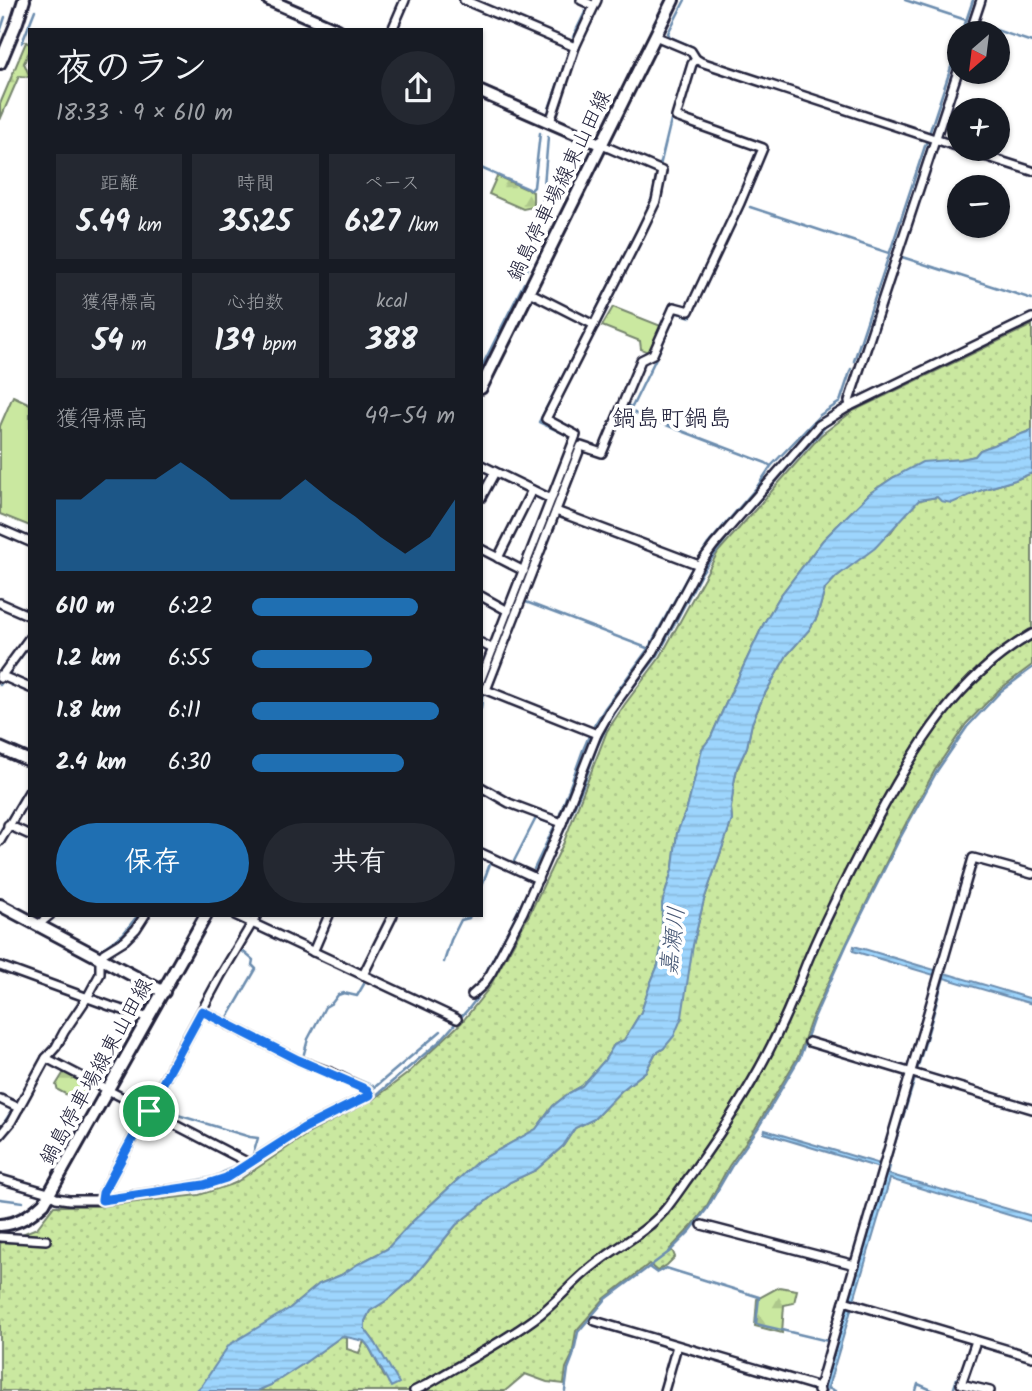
<!DOCTYPE html>
<html lang="ja">
<head>
<meta charset="utf-8">
<style>
  body { margin:0; font-family:Kalam,"Klee One",sans-serif; background:#242831; color:#f1f3f6; height:100vh; display:flex; flex-direction:column; font-size:26px; white-space:nowrap }
  * { box-sizing:border-box; margin:0 }
  p { font-size:23px; color:#9ea1a6 }
  .icon { flex:none; width:38px; height:38px; fill:none; stroke:currentColor; stroke-width:2; stroke-linecap:round; stroke-linejoin:round }
  .map { position:relative; flex:1; overflow:hidden }
  .drawer { position:absolute; left:28px; top:28px; width:455px; height:889px; display:flex; flex-direction:column; background:#171b24; border-radius:0px; box-shadow:0 2px 5px #0004 }
  .drawer>* { flex:none }
  .needle { width:46px; rotate:208deg }
  .tools { position:absolute; left:947px; top:21px; display:grid; gap:14px }
  .tools a { display:grid; place-items:center; width:63px; height:63px; border-radius:50%; background:#171b24; box-shadow:0 2px 5px #0004; font-size:35px }
  .pin { position:absolute; display:grid; place-items:center; width:60px; height:60px; color:#fff; margin:-30px; border:4px solid #fff; border-radius:50%; box-shadow:0 2px 7px #0007 }
  .round { display:grid; place-items:center; flex:none; width:74px; height:74px; border-radius:37px; background:#242831 }
  .head { display:flex; align-items:center; justify-content:space-between; height:119px; padding:0 28px }
  h1 { font-size:38px; font-weight:600; line-height:52px }
  .figures { display:grid; grid-template-columns:repeat(3,1fr); gap:10px; height:119px; padding:7px 28px }
  .figures div { display:grid; align-content:center; border-radius:0px; background:#242831; text-align:center }
  .figures b { font-size:30px; font-weight:600 }
  .figures small { font-size:19px; font-weight:400 }
  .figures p { font-size:19px }
  .chart { height:196px; padding:14px 28px }
  .chart p { display:flex; justify-content:space-between }
  .chart svg { width:100%; height:126px; margin-top:7px; fill:#1f6fb2; opacity:.7 }
  .action { display:flex; gap:14px; margin-top:auto; padding:14px 28px }
  .action a { flex:1; height:80px; border-radius:42px; background:#1f6fb2; color:#fff; font-size:28px; font-weight:600; line-height:80px; text-align:center }
  .action a+a { background:#242831; color:#f1f3f6 }
  ul { padding:0 28px; list-style:none; font-size:23px }
  li { display:grid; grid-template-columns:112px 84px 1fr; align-items:center; height:52px }
  li i { height:18px; border-radius:9px; background:#1f6fb2 }
  .map>svg:first-child { display:block }
</style>
</head>
<body>
<div class="map">
<svg width="1032" height="1391" viewBox="0 0 1032 1391">
  <defs>
    <pattern id="grass-dots" width="8" height="8" patternUnits="userSpaceOnUse" patternTransform="scale(1.75)"><rect width="8" height="8" fill="#cae8a0"/><path d="M2 2h.1M6 6h.1" fill="none" stroke="#adc78b" stroke-width="1.8" stroke-linecap="round"/></pattern>
    <pattern id="forest-firs" width="22" height="20" patternUnits="userSpaceOnUse" patternTransform="scale(1.75)"><rect width="22" height="20" fill="#cae8a0"/><path d="M5 1l3.5 6h-7zM16 11l3.5 6h-7z" fill="#adc78b"/></pattern>
    <pattern id="water-rules" width="6" height="5" patternUnits="userSpaceOnUse" patternTransform="scale(1.75)"><rect width="6" height="5" fill="#9dd5fd"/><path d="M0 2.5h6" fill="none" stroke="#87b7da"/></pattern>
  </defs>
  <rect width="100%" height="100%" fill="#fff"/>
  <filter id="ink" filterUnits="userSpaceOnUse"><feTurbulence type="fractalNoise" baseFrequency=".0143" numOctaves="2"/><feDisplacementMap in="SourceGraphic" scale="14" xChannelSelector="R" yChannelSelector="G"/><feConvolveMatrix kernelMatrix="1 2 1 2 8 2 1 2 1" color-interpolation-filters="sRGB"/></filter>
  <g filter="url(#ink)">
    <polygon fill="url(#grass-dots)" stroke="#76856e" stroke-width="2" points="1032,325 1032,430 980,450 975,456 894,477 870,493 823,540 780,596 764,623 726,703 711,737 702,749 688,805 677,833 673,867 662,904 662,942 658,965 651,982 641,1012 624,1040 614,1045 604,1061 582,1086 569,1093 553,1106 536,1129 477,1162 413,1221 387,1249 358,1264 341,1275 319,1284 290,1308 264,1388 303,1364 342,1336 347,1337 347,1349 359,1353 364,1341 369,1347 385,1378 376,1344 365,1329 365,1321 370,1311 389,1299 412,1279 456,1225 510,1182 536,1170 563,1146 575,1128 594,1119 621,1091 646,1071 655,1054 664,1048 693,945 704,900 732,820 731,808 734,783 737,769 747,747 752,723 763,697 787,655 809,630 817,617 825,589 836,577 891,532 898,522 919,500 982,490 1015,480 1032,473 1032,665 1000,689 966,724 935,770 897,840 846,945 811,1020 798,1057 755,1129 729,1166 705,1209 692,1226 670,1249 673,1252 675,1257 667,1265 657,1271 649,1264 604,1299 576,1331 572,1356 566,1368 564,1384 547,1382 525,1374 505,1391 0,1391 0,1243 37,1228 54,1206 101,1206 199,1195 235,1183 309,1133 374,1099 407,1074 462,1022 489,988 530,913 563,844 607,731 625,704 661,656 718,552 821,435 853,411"/>
    <g fill="url(#forest-firs)" stroke="#76856e" stroke-width="2">
      <polygon points="26,42 30,44 30,50 24,63 30,77 19,76 0,120 0,104"/>
      <polygon points="497,176 533,192 533,207 523,209 489,194"/>
      <polygon points="64,1072 92,1087 87,1097 82,1103 58,1090 56,1085"/>
      <polygon points="779,1287 797,1290 794,1303 784,1305 782,1333 755,1326 757,1299"/>
    </g>
    <g fill="#cae8a0" stroke="#76856e" stroke-width="2">
      <polygon points="613,307 661,326 656,342 649,352 641,349 640,341 602,326"/>
      <polygon points="13,396 30,404 30,526 0,514 0,426"/>
    </g>
    <g fill="url(#water-rules)" stroke="#6c8daf" stroke-width="2">
      <polygon points="1032,430 1032,473 1015,480 982,490 952,503 941,501 937,497 919,500 875,548 836,577 825,589 817,617 809,630 787,655 763,697 752,723 747,747 737,768 734,783 731,808 732,820 704,900 693,945 682,1017 674,1036 664,1048 655,1054 646,1071 621,1091 594,1119 575,1128 563,1146 536,1170 510,1182 456,1225 412,1279 389,1299 370,1311 365,1321 365,1329 376,1344 399,1383 391,1387 369,1347 364,1341 342,1336 303,1364 271,1385 257,1391 196,1391 202,1385 229,1345 290,1308 319,1284 341,1275 358,1264 387,1249 413,1221 477,1162 536,1129 553,1106 569,1093 582,1086 604,1061 614,1045 624,1040 641,1012 651,982 658,965 662,942 662,904 673,867 677,833 688,805 702,749 711,737 726,703 764,623 780,596 823,540 870,493 894,477 922,462 961,459 975,456 980,450"/>
      <polygon points="854,946 1032,999 1032,1004 853,951"/>
      <polygon points="765,1130 890,1167 888,1174 1032,1216 1032,1222 890,1179 827,1391 823,1391 885,1177 884,1176 886,1170 764,1133"/>
    </g>
    <g fill="none" stroke-linecap="round" stroke-linejoin="round">
      <g stroke="#6c8daf" stroke-width="2.5">
        <polyline points="685,0 668,33 670,37 693,47"/>
        <polyline points="905,0 966,20"/>
        <polyline points="978,24 1032,42"/>
        <polyline points="0,32 5,17"/>
        <polyline points="962,33 973,0"/>
        <polyline points="573,37 587,8"/>
        <polyline points="22,43 35,10"/>
        <polyline points="549,109 569,51"/>
        <polyline points="929,134 959,43"/>
        <polyline points="738,136 767,146 766,150"/>
        <polyline points="660,166 673,112 691,56"/>
        <polyline points="481,168 531,190 534,187 540,133"/>
        <polyline points="750,207 889,253"/>
        <polyline points="902,257 1032,299"/>
        <polyline points="527,270 537,238 542,210 548,137"/>
        <polyline points="694,309 744,205 761,163"/>
        <polyline points="592,318 647,211 652,198 657,175"/>
        <polyline points="995,331 1032,313"/>
        <polyline points="854,361 927,140"/>
        <polyline points="924,366 983,337"/>
        <polyline points="481,368 524,283"/>
        <polyline points="858,398 911,372"/>
        <polyline points="624,409 766,463 771,466"/>
        <polyline points="586,444 539,422 588,327"/>
        <polyline points="607,452 624,409 626,405 632,407 660,350 675,312 691,317"/>
        <polyline points="698,560 708,544 757,487 771,466 820,415 840,402 851,369"/>
        <polyline points="526,602 647,648"/>
        <polyline points="9,673 30,645"/>
        <polyline points="0,685 3,681"/>
        <polyline points="481,709 483,689"/>
        <polyline points="594,726 605,708 648,649 692,568"/>
        <polyline points="559,817 583,750 589,736"/>
        <polyline points="0,832 30,782"/>
        <polyline points="512,865 536,818 555,825 534,869"/>
        <polyline points="481,888 491,861 489,860"/>
        <polyline points="523,919 566,826 583,786 597,747 609,722 621,703 658,655 702,572 719,548 735,527 826,426 838,417"/>
        <polyline points="99,951 123,934 138,915"/>
        <polyline points="444,962 451,940 461,920 469,918 470,915"/>
        <polyline points="480,983 510,927 532,882"/>
        <polyline points="364,984 357,996 344,993 338,995 332,1003 325,1007 308,1039 303,1057 375,1087"/>
        <polyline points="207,1009 227,1019 256,969 252,965 253,960 240,949"/>
        <polyline points="204,1017 155,1108 250,1137 258,1138 253,1155"/>
        <polyline points="917,1070 944,977"/>
        <polyline points="20,1097 43,1056 52,1045 81,999"/>
        <polyline points="0,1129 13,1109"/>
        <polyline points="253,1155 302,1124 375,1087 441,1031"/>
        <polyline points="888,1166 915,1078"/>
        <polyline points="20,1188 35,1193"/>
        <polyline points="160,1188 214,1177 241,1163"/>
        <polyline points="77,1196 119,1194"/>
        <polyline points="0,1199 23,1202"/>
        <polyline points="109,1202 201,1190 226,1183 242,1174 290,1141 374,1097 440,1041 470,1007 484,989"/>
        <polyline points="57,1203 68,1203"/>
        <polyline points="650,1268 657,1273 666,1268 759,1297 756,1324 828,1341"/>
        <polyline points="828,1388 835,1391"/>
        <polyline points="565,1391 568,1369 573,1356 578,1332 606,1299 669,1252 691,1230 706,1210 731,1167 758,1128 800,1057 813,1020 847,944 899,840 937,771 967,727 1001,691 1032,668"/>
        <polyline points="916,1391 918,1384 934,1391"/>
        <polyline points="953,1391 957,1378"/>
      </g>
      <g stroke="#22223b" stroke-width="12">
        <g id="street">
          <polyline points="464,0 575,47"/>
          <polyline points="581,0 594,6"/>
          <polyline points="392,30 405,0"/>
          <polyline points="970,33 981,0"/>
          <polyline points="655,36 691,51 696,59 701,62 959,147"/>
          <polyline points="550,122 575,47 597,0"/>
          <polyline points="963,149 1032,171"/>
          <polyline points="529,292 594,325"/>
          <polyline points="850,406 849,401 959,68"/>
          <polyline points="481,465 551,499"/>
          <polyline points="481,498 495,472"/>
          <polyline points="556,511 699,565"/>
          <polyline points="0,529 30,542"/>
          <polyline points="481,549 524,571"/>
          <polyline points="498,558 532,490"/>
          <polyline points="481,596 508,611"/>
          <polyline points="0,603 30,616"/>
          <polyline points="481,643 493,649"/>
          <polyline points="0,675 30,688"/>
          <polyline points="0,678 30,637"/>
          <polyline points="481,679 576,435 546,419 641,232 656,201 662,171 602,145"/>
          <polyline points="597,734 486,690 581,446 602,453 641,360 653,354 674,307 689,311 740,203 763,148 676,117 692,64 696,59"/>
          <polyline points="481,787 509,803 562,823"/>
          <polyline points="8,825 30,835"/>
          <polyline points="0,841 30,790"/>
          <polyline points="481,853 538,879"/>
          <polyline points="235,915 457,1019"/>
          <polyline points="38,925 50,915"/>
          <polyline points="313,952 329,915"/>
          <polyline points="0,966 110,1006 149,1018"/>
          <polyline points="363,975 393,915"/>
          <polyline points="472,995 483,985 491,973 523,912 562,823 597,734 610,711 653,652 699,565 714,545 819,425 850,406 1032,318"/>
          <polyline points="809,1042 1032,1109"/>
          <polyline points="46,1058 249,1163"/>
          <polyline points="0,1099 19,1108"/>
          <polyline points="0,1135 11,1122 46,1058 56,1047 64,1032 87,998 100,974 100,958 104,953 125,940 136,929 145,915"/>
          <polyline points="0,1179 45,1192 56,1198 69,1200 102,1200 204,1185 226,1178 304,1128 370,1095 367,1090 333,1073 298,1060 202,1011"/>
          <polyline points="102,1200 103,1193 221,975 257,915"/>
          <polyline points="702,1225 855,1265"/>
          <polyline points="0,1237 46,1240"/>
          <polyline points="844,1301 1032,1357"/>
          <polyline points="595,1321 819,1387 820,1391"/>
          <polyline points="976,1341 961,1384 990,1391"/>
          <path d="M414 1391 426 1385C462 1363 500 1344 534 1319 556 1303 572 1282 593 1266 616 1247 644 1234 664 1211 674 1199 683 1185 692 1173 726 1126 761 1071 784 1019 794 998 801 976 810 955 830 908 854 863 878 817 917 744 958 677 1032 634"/>
          <polyline points="664,1391 677,1346"/>
          <polyline points="818,1391 973,858 1032,874"/>
        </g>
      </g>
      <g stroke="#22223b" stroke-width="16">
        <g id="secondary">
          <polyline points="269,0 338,30"/>
          <polyline points="0,63 17,22 24,0"/>
          <polyline points="481,92 602,145"/>
          <polyline points="481,388 673,0"/>
          <polyline points="0,748 30,761"/>
          <polyline points="0,905 164,992"/>
          <path d="M0 1225C18 1224 31 1215 44 1203L206 915"/>
        </g>
      </g>
      <use href="#street" stroke="#fff" stroke-width="7"/>
      <use href="#secondary" stroke="#fff" stroke-width="10"/>
    </g>
  </g>
  <g fill="none" stroke-linecap="round" stroke-linejoin="round" filter="url(#ink)">
    <g stroke="#fff" stroke-width="14">
      <polygon id="route" points="202,1011 298,1060 367,1090 370,1095 304,1128 226,1178 204,1185 102,1200 103,1193"/>
    </g>
    <use href="#route" stroke="#1a73e8" stroke-width="9"/>
  </g>
  <g text-anchor="middle" dominant-baseline="central" stroke-width="7" stroke-linejoin="round" paint-order="stroke">
    <g font-size="21" fill="#22223b" stroke="#fff">
      <text transform="translate(560 186) rotate(-64)">鍋島停車場線東山田線</text>
      <text transform="translate(97 1072) rotate(-61)">鍋島停車場線東山田線</text>
    </g>
    <g font-size="23" font-style="italic" fill="#475875" stroke="#fff">
      <text transform="translate(674 941) rotate(-83)">嘉瀬川</text>
    </g>
    <g font-size="24" fill="#22223b" stroke="#fff">
      <text x="672" y="419">鍋島町鍋島</text>
    </g>
  </g>
</svg>
<div class="tools">
<a><svg class="needle" viewBox="-14 -14 28 28"><path d="M0-13l5 13h-10z" fill="#e53935"/><path d="M0 13l5-13h-10z" fill="#9ea1a6"/></svg></a>
<a>+</a>
<a>−</a>
</div>
<div class="pin" style="left:149px;top:1111px;background:#1e9e55"><svg class="icon" aria-label="arrive" viewBox="0 0 24 24"><path d="M6 21V4h12l-3 4 3 4H6"/></svg></div>
<section class="drawer">
<div class="head"><div><h1>夜のラン</h1><p>18:33 · 9 × 610 m</p></div><a class="round"><svg class="icon" aria-label="share" viewBox="0 0 24 24"><path d="M12 15V3M7 8l5-5 5 5M5 13v7h14v-7"/></svg></a></div>
<div class="figures">
<div><p>距離</p><b>5.49<small> km</small></b></div>
<div><p>時間</p><b>35:25</b></div>
<div><p>ペース</p><b>6:27<small> /km</small></b></div>
</div>
<div class="figures">
<div><p>獲得標高</p><b>54<small> m</small></b></div>
<div><p>心拍数</p><b>139<small> bpm</small></b></div>
<div><p>kcal</p><b>388</b></div>
</div>
<div class="chart"><p><span>獲得標高</span>49–54 m</p>
<svg viewBox="0 0 160 44" preserveAspectRatio="none"><path d="M0 44V19L10 19L20 12L30 12L40 12L50 6L60 12L70 19L80 19L90 19L100 12L110 19L120 25L130 32L140 38L150 32L160 19V44z"/></svg>
</div>
<ul>
<li><b>610 m</b>6:22<i style="width:82%"></i></li>
<li><b>1.2 km</b>6:55<i style="width:59%"></i></li>
<li><b>1.8 km</b>6:11<i style="width:92%"></i></li>
<li><b>2.4 km</b>6:30<i style="width:75%"></i></li>
</ul>
<div class="action"><a>保存</a><a>共有</a></div>
</section>
</div>
</body>
</html>
